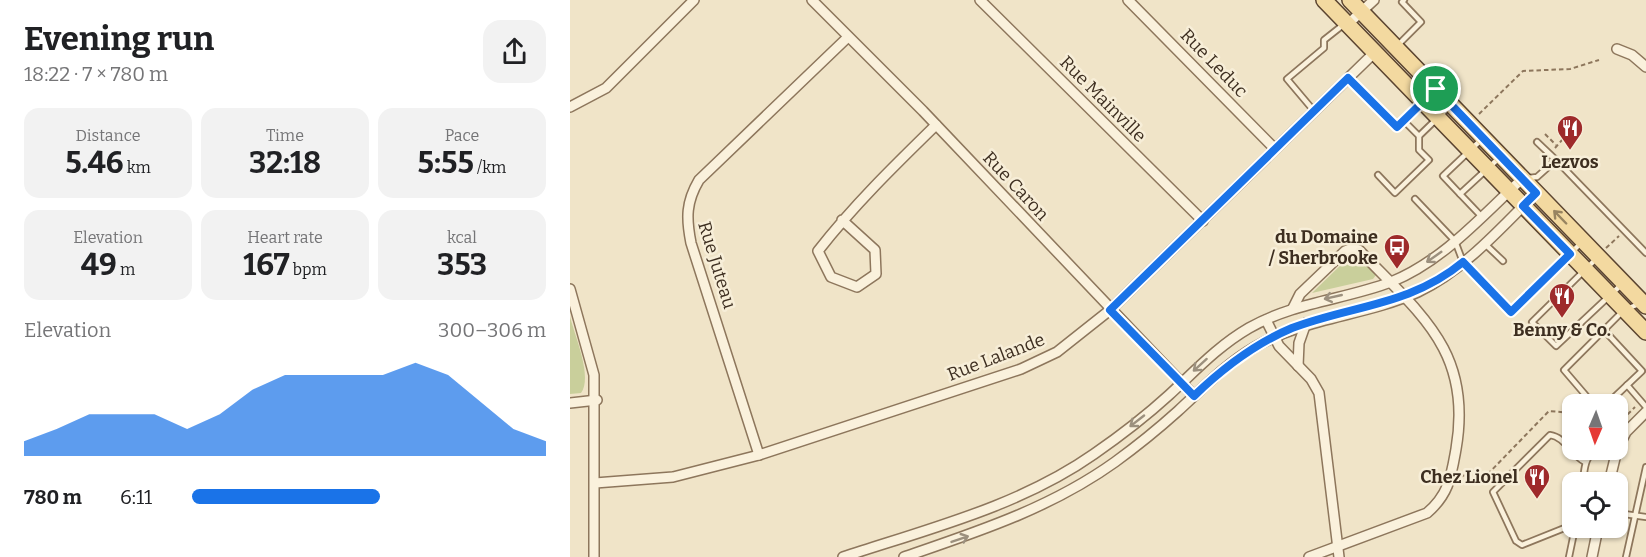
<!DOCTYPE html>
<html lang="en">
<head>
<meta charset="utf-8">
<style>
  body { margin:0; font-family:Bitter,serif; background:#f2f2f2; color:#202124; height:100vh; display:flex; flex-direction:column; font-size:22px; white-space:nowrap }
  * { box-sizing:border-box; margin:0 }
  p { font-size:20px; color:#757577 }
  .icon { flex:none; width:33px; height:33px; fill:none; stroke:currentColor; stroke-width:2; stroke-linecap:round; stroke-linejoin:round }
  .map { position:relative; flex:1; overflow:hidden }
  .details { display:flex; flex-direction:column; background:#fff; width:570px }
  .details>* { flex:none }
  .needle { width:39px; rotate:182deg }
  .controls { position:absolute; left:992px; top:394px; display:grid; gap:12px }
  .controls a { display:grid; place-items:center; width:66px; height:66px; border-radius:12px; background:#fff; box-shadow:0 2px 4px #0004; font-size:30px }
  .pin { position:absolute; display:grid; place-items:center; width:51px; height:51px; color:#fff; margin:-26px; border:3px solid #fff; border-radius:50%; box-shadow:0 2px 6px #0007 }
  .round { display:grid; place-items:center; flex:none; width:63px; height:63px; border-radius:18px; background:#f2f2f2 }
  .overview { display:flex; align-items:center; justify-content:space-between; height:102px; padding:0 24px }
  h1 { font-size:33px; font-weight:700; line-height:45px }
  .figures { display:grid; grid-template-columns:repeat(3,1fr); gap:9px; height:102px; padding:6px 24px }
  .figures div { display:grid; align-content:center; border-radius:15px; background:#f2f2f2; text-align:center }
  .figures b { font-size:30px; font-weight:700 }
  .figures small { font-size:16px; font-weight:400 }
  .figures p { font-size:16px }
  .chart { height:168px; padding:12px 24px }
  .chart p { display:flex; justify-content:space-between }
  .chart svg { width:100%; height:108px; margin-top:6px; fill:#1a73e8; opacity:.7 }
  ul { padding:0 24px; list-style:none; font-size:20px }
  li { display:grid; grid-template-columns:96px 72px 1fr; align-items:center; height:45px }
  li i { height:15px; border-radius:8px; background:#1a73e8 }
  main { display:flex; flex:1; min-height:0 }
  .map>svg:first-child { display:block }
</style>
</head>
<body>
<main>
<section class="details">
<div class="overview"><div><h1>Evening run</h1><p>18:22 · 7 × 780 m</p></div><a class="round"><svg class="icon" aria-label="share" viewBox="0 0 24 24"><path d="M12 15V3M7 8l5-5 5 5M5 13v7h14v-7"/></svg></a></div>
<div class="figures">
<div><p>Distance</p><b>5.46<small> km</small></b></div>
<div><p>Time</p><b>32:18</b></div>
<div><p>Pace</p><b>5:55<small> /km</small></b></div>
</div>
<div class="figures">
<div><p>Elevation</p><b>49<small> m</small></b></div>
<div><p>Heart rate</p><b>167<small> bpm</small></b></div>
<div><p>kcal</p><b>353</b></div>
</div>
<div class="chart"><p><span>Elevation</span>300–306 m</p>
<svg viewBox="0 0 160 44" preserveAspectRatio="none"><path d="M0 44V38L10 33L20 27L30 27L40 27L50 33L60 27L70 17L80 11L90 11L100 11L110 11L120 6L130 11L140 22L150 33L160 38V44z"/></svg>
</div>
<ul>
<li><b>780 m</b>6:11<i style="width:53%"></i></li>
</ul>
</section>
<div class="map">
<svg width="1076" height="557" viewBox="0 0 1076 557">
  <rect width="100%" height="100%" fill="#f0e4c8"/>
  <g fill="#c9cf9b">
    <polygon points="779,257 790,259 806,275 803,279 742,293"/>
    <path d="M0 317C5 336 23 378 11 393L0 394Z"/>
  </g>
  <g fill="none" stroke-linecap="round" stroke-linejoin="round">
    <g stroke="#8d765c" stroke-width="8">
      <g id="service">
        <polyline points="828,45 851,22 832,2 834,0"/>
        <polyline points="778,78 827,127 834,121 849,136 849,150 859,160 825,193 808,175"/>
        <polyline points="744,111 717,79 754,48 754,40 773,25"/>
        <polyline points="834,121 864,91"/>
        <polyline points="849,136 879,107"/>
        <polyline points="967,142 986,160"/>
        <polyline points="958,178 967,177 986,160 1076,253"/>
        <polyline points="890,194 873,176 912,139"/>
        <polyline points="845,199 885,241 893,262 941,312 1011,243"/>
        <polyline points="912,217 890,194 928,159"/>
        <polyline points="915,244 933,261"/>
        <polyline points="1026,259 962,322 986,346 1051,285"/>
        <polyline points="1034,330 1072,371 1036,405"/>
        <polyline points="1057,385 1076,407"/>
        <polyline points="1024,405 994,370 1054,310 1069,304"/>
        <path d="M1013 483C1015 457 1017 448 1046 455"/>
        <polyline points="1047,513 1076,517"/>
        <path d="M1002 525 952 545 946 541 923 492 980 435C995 437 1001 455 1015 462"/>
        <polyline points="999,557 1005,528"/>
        <polyline points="1056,557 1076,467"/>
      </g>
    </g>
    <g stroke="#8d765c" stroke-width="12">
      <g id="minor">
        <polyline points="242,0 353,111 624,396"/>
        <polyline points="410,0 633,221"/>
        <polyline points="558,0 705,149"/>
        <polyline points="778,24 804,0"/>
        <polyline points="1047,49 1062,55 1076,67"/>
        <polyline points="0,107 36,88 124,0"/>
        <path d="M272 220 305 250 306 274 287 287 261 277 248 251C284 205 324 166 366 125"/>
        <polyline points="0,289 24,375 24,557"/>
        <path d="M723 308 730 294 775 251 783 248 789 250C850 314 903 351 886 449 881 477 879 494 857 513L739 557"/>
        <polyline points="696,320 709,346 741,379 749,393 769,557"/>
        <polyline points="728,366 729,343 736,323"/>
        <polyline points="0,403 27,400"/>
        <polyline points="1047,450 1056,432 1076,412"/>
        <path d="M189 455 121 243C116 218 116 202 129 180L278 37"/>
        <polyline points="25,483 103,477 189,455 451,369 487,352 540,310 805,52"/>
        <polyline points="1039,483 1047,450"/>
        <path d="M273 557C358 529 450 506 524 454 550 436 576 416 599 395 625 371 648 346 679 328 725 302 773 300 821 282 873 261 912 216 952 179"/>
        <path d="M334 557C407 532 481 508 545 462 567 446 588 429 608 411 633 388 656 364 685 347 736 317 795 316 848 292 894 270 931 228 966 193"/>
        <polyline points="1022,557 1028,528"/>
      </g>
    </g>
    <g stroke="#5b4430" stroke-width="18">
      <g id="primary">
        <polyline points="754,0 1076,332"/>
        <polyline points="780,0 1076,306"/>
      </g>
    </g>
    <g stroke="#8d765c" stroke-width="2" stroke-dasharray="4.5 3" stroke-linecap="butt">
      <polyline points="909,114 953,71 1000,69 1029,60"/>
      <polyline points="975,134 986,145"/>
      <polyline points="985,148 999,132"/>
      <polyline points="1036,248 1049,236"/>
      <polyline points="1047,425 1065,407"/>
      <polyline points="890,475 913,479 979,411 1002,413"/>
    </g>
    <use href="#service" stroke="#faf1dc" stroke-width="4.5"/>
    <use href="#minor" stroke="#faf1dc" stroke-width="9"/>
    <use href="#primary" stroke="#f3d9a0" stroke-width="15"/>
  </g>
  <defs><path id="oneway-shaft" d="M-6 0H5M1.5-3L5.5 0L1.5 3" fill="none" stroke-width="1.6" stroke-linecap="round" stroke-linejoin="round" transform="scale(1.5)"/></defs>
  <use stroke="#988460" href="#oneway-shaft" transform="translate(990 217) rotate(-134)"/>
  <g stroke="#9c907e">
    <use href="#oneway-shaft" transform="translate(864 257) rotate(145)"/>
    <use href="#oneway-shaft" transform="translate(763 297) rotate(167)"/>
    <use href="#oneway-shaft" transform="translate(630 365) rotate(138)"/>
    <use href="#oneway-shaft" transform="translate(567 421) rotate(142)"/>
    <use href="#oneway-shaft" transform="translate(390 539) rotate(-19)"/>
  </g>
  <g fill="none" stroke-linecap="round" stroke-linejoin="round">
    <g stroke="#fff" stroke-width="12">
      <path id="route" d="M778 78 827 127 866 89 966 193 953 206 1000 254 941 312 893 262C840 306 782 305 722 328 684 344 653 368 624 396L540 310Z"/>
    </g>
    <use href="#route" stroke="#1a73e8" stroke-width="8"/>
  </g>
  <defs>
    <g id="restaurant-pin" transform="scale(1.35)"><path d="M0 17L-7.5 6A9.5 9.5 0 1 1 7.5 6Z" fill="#9e2a2b" stroke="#f7eed8"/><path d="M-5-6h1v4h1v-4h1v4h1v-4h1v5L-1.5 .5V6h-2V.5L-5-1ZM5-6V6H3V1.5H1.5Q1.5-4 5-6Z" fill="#fff"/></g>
    <g id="bus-pin" transform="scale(1.35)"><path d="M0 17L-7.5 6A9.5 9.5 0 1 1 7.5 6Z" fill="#9e2a2b" stroke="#f7eed8"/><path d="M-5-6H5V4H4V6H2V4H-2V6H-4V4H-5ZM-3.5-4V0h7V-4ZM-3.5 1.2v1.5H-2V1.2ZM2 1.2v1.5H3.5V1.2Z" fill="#fff"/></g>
  </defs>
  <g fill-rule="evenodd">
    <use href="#restaurant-pin" x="1000" y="128"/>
    <use href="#bus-pin" x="827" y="247"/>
    <use href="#restaurant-pin" x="992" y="296"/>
    <use href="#restaurant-pin" x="967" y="477"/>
  </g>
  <g text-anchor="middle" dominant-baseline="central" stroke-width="5" stroke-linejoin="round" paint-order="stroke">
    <g font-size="18" fill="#3d2e20" stroke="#f7eed8">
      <text transform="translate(644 63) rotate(46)">Rue Leduc</text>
      <text transform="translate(533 99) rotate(45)">Rue Mainville</text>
      <text transform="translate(446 186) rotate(47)">Rue Caron</text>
      <text transform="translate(147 265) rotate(73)">Rue Juteau</text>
      <text transform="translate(426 357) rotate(-21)">Rue Lalande</text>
    </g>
    <g font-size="18" font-weight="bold" fill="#3d2e20" stroke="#f7eed8">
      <text x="1000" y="162">Lezvos</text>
      <text x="808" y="237" text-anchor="end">du Domaine<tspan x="808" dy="21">/ Sherbrooke</tspan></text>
      <text x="992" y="330">Benny &amp; Co.</text>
      <text x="948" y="477" text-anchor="end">Chez Lionel</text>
    </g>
  </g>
</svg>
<div class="controls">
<a><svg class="needle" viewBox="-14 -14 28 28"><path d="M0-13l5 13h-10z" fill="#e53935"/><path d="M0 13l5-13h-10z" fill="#757577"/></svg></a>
<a><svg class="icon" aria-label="locate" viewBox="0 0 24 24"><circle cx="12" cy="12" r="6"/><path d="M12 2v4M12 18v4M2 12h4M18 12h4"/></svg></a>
</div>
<div class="pin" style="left:866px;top:89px;background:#1e9e55"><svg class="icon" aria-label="arrive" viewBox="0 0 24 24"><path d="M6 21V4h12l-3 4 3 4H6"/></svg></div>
</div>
</main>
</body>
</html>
